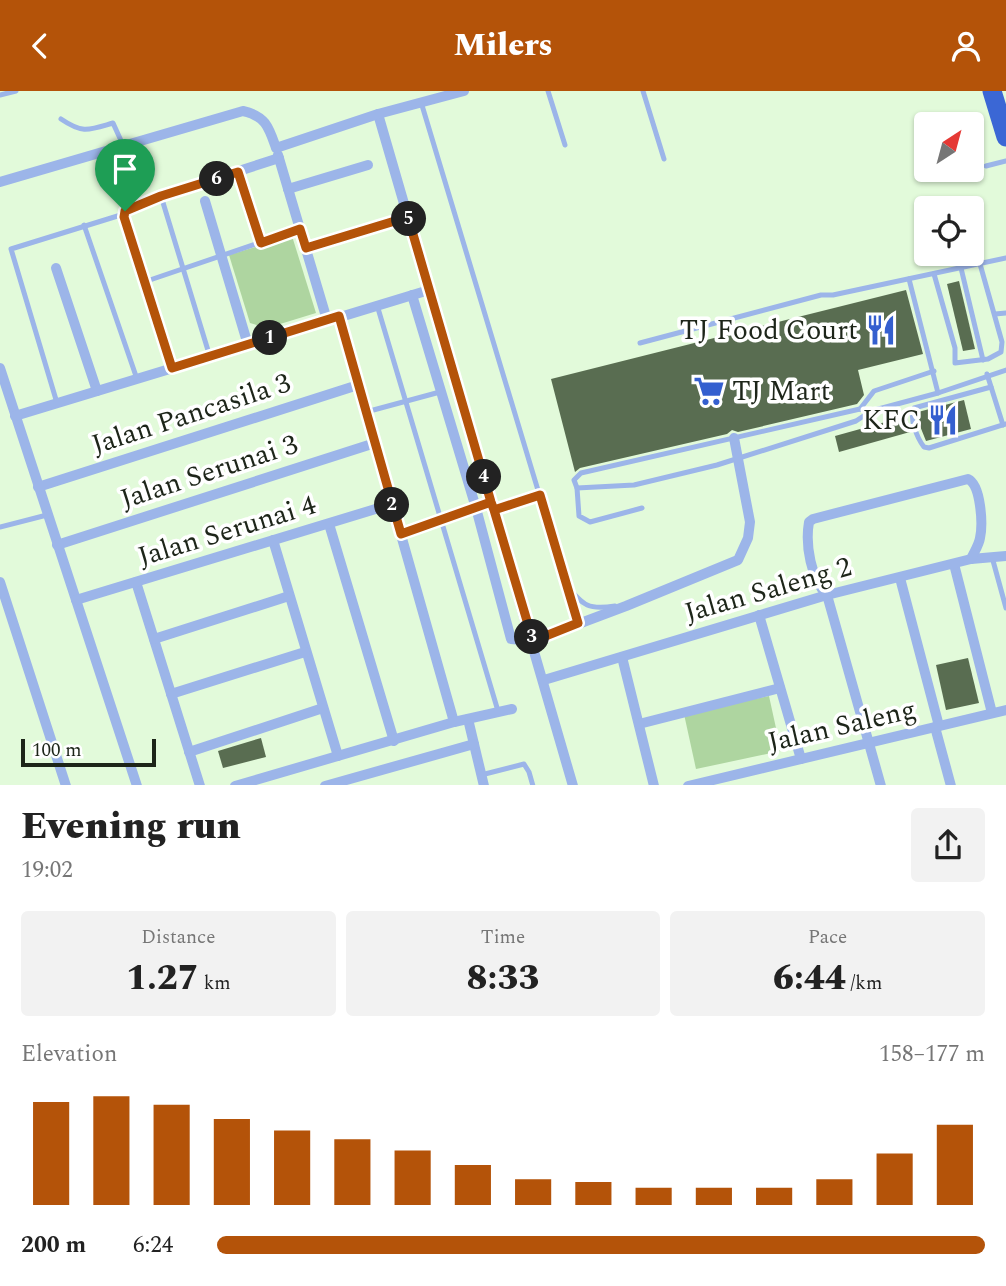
<!DOCTYPE html>
<html lang="en">
<head>
<meta charset="utf-8">
<style>
  body { margin:0; font-family:Spectral,serif; background:#f2f2f2; color:#222; height:100vh; display:flex; flex-direction:column; font-size:26px; white-space:nowrap }
  * { box-sizing:border-box; margin:0 }
  p { font-size:23px; color:#767676 }
  .icon { flex:none; width:38px; height:38px; fill:none; stroke:currentColor; stroke-width:2; stroke-linecap:round; stroke-linejoin:round }
  .map { position:relative; height:694px; overflow:hidden }
  .details { display:flex; flex-direction:column; background:#fff; flex:1 }
  .details>* { flex:none }
  .needle { width:46px; rotate:36deg }
  .tools { position:absolute; left:914px; top:21px; display:grid; gap:14px }
  .tools a { display:grid; place-items:center; width:70px; height:70px; border-radius:7px; background:#fff; box-shadow:0 2px 5px #0004; font-size:35px }
  .scale { position:absolute; left:21px; bottom:18px; width:135px; box-sizing:border-box; padding-left:7px; border:4px solid #1d2519; border-top:0; font-size:19px; line-height:24px; white-space:nowrap; color:#1d2519; -webkit-text-stroke:5px #fff; paint-order:stroke }
  .pin { position:absolute; display:grid; place-items:center; width:60px; height:60px; color:#fff; margin:-72px -30px; border-radius:50% 50% 50% 0; rotate:-45deg; box-shadow:0 0 7px #0007 }
  .pin .icon { rotate:45deg }
  .km { position:absolute; width:35px; height:35px; margin:-18px; border-radius:50%; background:#222; color:#fff; font-size:19px; line-height:35px; text-align:center }
  .round { display:grid; place-items:center; flex:none; width:74px; height:74px; border-radius:7px; background:#f2f2f2 }
  .headline { display:flex; align-items:center; justify-content:space-between; height:119px; padding:0 21px }
  h1 { font-size:38px; font-weight:800; line-height:52px }
  .metrics { display:grid; grid-template-columns:repeat(3,1fr); gap:10px; height:119px; padding:7px 21px }
  .metrics div { display:grid; align-content:center; border-radius:7px; background:#f2f2f2; text-align:center }
  .metrics b { font-size:35px; font-weight:800 }
  .metrics small { font-size:19px; font-weight:400 }
  .metrics p { font-size:19px }
  .chart { height:196px; padding:14px 21px }
  .chart p { display:flex; justify-content:space-between }
  .chart svg { width:100%; height:126px; margin-top:7px; stroke:#b45309; stroke-width:6 }
  ul { padding:0 21px; list-style:none; font-size:23px }
  li { display:grid; grid-template-columns:112px 84px 1fr; align-items:center; height:52px }
  li i { height:18px; border-radius:9px; background:#b45309 }
  header { display:flex; justify-content:space-between; align-items:center; height:91px; padding:0 21px; background:#b45309; color:#fff; font-size:32px; font-weight:800 }
  .map>svg:first-child { display:block }
</style>
</head>
<body>
<header><svg class="icon" aria-label="back" viewBox="0 0 24 24"><path d="M15 5l-7 7 7 7"/></svg>Milers<svg class="icon" aria-label="person" viewBox="0 0 24 24"><circle cx="12" cy="8" r="4"/><path d="M4 21q1-7 8-7t8 7"/></svg></header>
<div class="map">
<svg width="1006" height="695" viewBox="0 0 1006 695">
  <rect width="100%" height="100%" fill="#e2fada"/>
  <g fill="#aed5a0">
    <polygon points="292,145 316,222 267,237 250,232 229,164"/>
    <polygon points="769,605 781,660 696,678 684,623"/>
  </g>
  <g fill="#596d51">
    <polygon points="959,190 975,258 963,260 947,193"/>
    <polygon points="906,199 923,263 858,279 864,304 857,313 738,341 732,339 727,343 580,377 575,381 551,288"/>
    <polygon points="964,309 971,338 926,350 920,335 918,321"/>
    <polygon points="907,325 910,341 839,361 835,345"/>
    <polygon points="968,567 979,612 946,619 936,574"/>
    <polygon points="261,647 266,666 223,677 218,660"/>
  </g>
  <g fill="none" stroke-linecap="round" stroke-linejoin="round">
    <g stroke="#9cb5e9" stroke-width="5">
      <polyline points="548,0 565,54"/>
      <polyline points="643,0 664,68"/>
      <polyline points="0,4 16,0"/>
      <polyline points="421,11 578,532"/>
      <path d="M61 28C83 43 89 39 113 32L123 54"/>
      <polyline points="986,75 1006,70"/>
      <polyline points="238,81 261,151"/>
      <polyline points="161,105 210,266"/>
      <polyline points="84,134 137,288"/>
      <polyline points="961,177 983,269"/>
      <polyline points="934,183 955,257 955,272 988,268 1001,261 1002,251 980,173"/>
      <polyline points="909,188 938,302"/>
      <polyline points="144,191 300,138"/>
      <polyline points="377,214 498,620"/>
      <polyline points="995,223 1006,222"/>
      <polyline points="640,252 821,204 833,204 1006,167"/>
      <polyline points="987,283 1003,334"/>
      <path d="M991 296 914 317C909 327 917 347 924 356L929 357 1006 333"/>
      <polyline points="57,312 11,158 124,123"/>
      <polyline points="860,318 874,300 934,280"/>
      <polyline points="366,321 440,301"/>
      <polyline points="577,397 634,394 717,374 856,330 871,320 938,302 1006,279"/>
      <polyline points="642,417 590,431 579,425 577,397 574,389 581,382 860,318 871,320"/>
      <polyline points="494,419 539,404"/>
      <polyline points="0,436 47,424"/>
      <polyline points="992,466 1006,517"/>
      <path d="M567 495C584 515 588 519 615 515"/>
      <polyline points="481,684 524,673 529,681 533,695"/>
    </g>
    <g stroke="#9cb5e9" stroke-width="10">
      <polyline points="378,23 573,695"/>
      <polyline points="278,64 327,229"/>
      <path d="M0 91 243 20C266 25 269 37 276 57L378 23 464 0"/>
      <polyline points="288,98 368,74"/>
      <polyline points="205,110 248,254"/>
      <polyline points="306,157 408,126"/>
      <polyline points="56,177 97,300"/>
      <polyline points="412,204 476,417 511,548 533,550 626,515 738,469 748,447 750,431 734,347"/>
      <polyline points="339,225 454,631"/>
      <polyline points="0,277 137,695"/>
      <polyline points="172,277 124,126 125,120 161,105 279,67"/>
      <polyline points="15,325 429,199"/>
      <polyline points="38,396 358,294"/>
      <polyline points="329,433 394,650"/>
      <polyline points="401,443 491,411"/>
      <polyline points="273,449 338,665"/>
      <polyline points="57,454 375,352"/>
      <polyline points="954,473 992,622"/>
      <polyline points="900,487 939,635"/>
      <polyline points="0,491 66,695"/>
      <polyline points="136,491 200,695"/>
      <polyline points="76,509 392,413"/>
      <polyline points="759,524 801,668"/>
      <polyline points="154,548 289,505"/>
      <polyline points="622,566 654,695"/>
      <polyline points="544,589 827,504 971,468 1006,465"/>
      <polyline points="171,603 305,561"/>
      <polyline points="468,628 484,695"/>
      <polyline points="639,633 780,597"/>
      <polyline points="935,636 951,695"/>
      <polyline points="189,661 323,617"/>
      <polyline points="235,695 454,631 512,618"/>
      <polyline points="325,695 474,653"/>
      <polyline points="688,695 1006,619"/>
      <path d="M881 695 827 504C811 488 805 454 809 431L813 428 968 388C981 394 983 433 980 447 979 454 974 461 971 468"/>
    </g>
    <polyline stroke="#3b67d5" stroke-width="19" points="992,0 1006,46"/>
  </g>
  <g fill="none" stroke-linecap="round" stroke-linejoin="round">
    <g stroke="#fff" stroke-width="14">
      <polyline id="route" points="125,120 124,126 172,277 339,225 401,443 491,411 494,419 533,550 578,532 540,404 494,419 491,411 408,126 306,157 300,138 261,152 238,81 161,105 125,120"/>
    </g>
    <use href="#route" stroke="#b45309" stroke-width="9"/>
  </g>
  <defs>
    <g id="restaurant-bare" transform="scale(2.415)"><path d="M-5-6h1v4h1v-4h1v4h1v-4h1v5L-1.5 .5V6h-2V.5L-5-1ZM5-6V6H3V1.5H1.5Q1.5-4 5-6Z" fill="#345fcf" stroke="#fff" stroke-width="2.5" paint-order="stroke"/></g>
    <g id="supermarket-bare" transform="scale(2.415)"><path d="M-6-5.5h2.5l.6 2H6L4.5 2H-2.5L-4.4-4H-6ZM-1.5 3.2a1.3 1.3 0 1 0 .1 0ZM3 3.2a1.3 1.3 0 1 0 .1 0Z" fill="#345fcf" stroke="#fff" stroke-width="2.5" paint-order="stroke"/></g>
  </defs>
  <g fill-rule="evenodd">
    <use href="#restaurant-bare" x="881" y="239"/>
    <use href="#supermarket-bare" x="709" y="300"/>
    <use href="#restaurant-bare" x="943" y="329"/>
  </g>
  <g text-anchor="middle" dominant-baseline="central" stroke-width="7" stroke-linejoin="round" paint-order="stroke">
    <g font-size="28" fill="#1d2519" stroke="#fff" text-anchor="end">
      <text x="858" y="239">TJ Food Court</text>
      <text x="732" y="300" text-anchor="start">TJ Mart</text>
      <text x="920" y="329">KFC</text>
    </g>
    <g font-size="28" fill="#1d2519" stroke="#fff">
      <text transform="translate(191 323) rotate(-18)">Jalan Pancasila 3</text>
      <text transform="translate(209 381) rotate(-18)">Jalan Serunai 3</text>
      <text transform="translate(227 440) rotate(-17)">Jalan Serunai 4</text>
      <text transform="translate(768 499) rotate(-16)">Jalan Saleng 2</text>
      <text transform="translate(842 635) rotate(-13)">Jalan Saleng</text>
    </g>
  </g>
</svg>
<div class="tools">
<a><svg class="needle" viewBox="-14 -14 28 28"><path d="M0-13l5 13h-10z" fill="#e53935"/><path d="M0 13l5-13h-10z" fill="#767676"/></svg></a>
<a><svg class="icon" aria-label="locate" viewBox="0 0 24 24"><circle cx="12" cy="12" r="6"/><path d="M12 2v4M12 18v4M2 12h4M18 12h4"/></svg></a>
</div>
<div class="scale">100 m</div>
<div class="pin" style="left:125px;top:120px;background:#1e9e55"><svg class="icon" aria-label="arrive" viewBox="0 0 24 24"><path d="M6 21V4h12l-3 4 3 4H6"/></svg></div>
<b class="km" style="left:270px;top:247px">1</b>
<b class="km" style="left:392px;top:414px">2</b>
<b class="km" style="left:532px;top:546px">3</b>
<b class="km" style="left:484px;top:386px">4</b>
<b class="km" style="left:409px;top:128px">5</b>
<b class="km" style="left:217px;top:88px">6</b>
</div>
<section class="details">
<div class="headline"><div><h1>Evening run</h1><p>19:02</p></div><a class="round"><svg class="icon" aria-label="share" viewBox="0 0 24 24"><path d="M12 15V3M7 8l5-5 5 5M5 13v7h14v-7"/></svg></a></div>
<div class="metrics">
<div><p>Distance</p><b>1.27<small> km</small></b></div>
<div><p>Time</p><b>8:33</b></div>
<div><p>Pace</p><b>6:44<small> /km</small></b></div>
</div>
<div class="chart"><p><span>Elevation</span>158–177 m</p>
<svg viewBox="0 0 160 44" preserveAspectRatio="none"><path d="M5 44V8M15 44V6M25 44V9M35 44V14M45 44V18M55 44V21M65 44V25M75 44V30M85 44V35M95 44V36M105 44V38M115 44V38M125 44V38M135 44V35M145 44V26M155 44V16"/></svg>
</div>
<ul>
<li><b>200 m</b>6:24<i style="width:100%"></i></li>
</ul>
</section>
</body>
</html>
